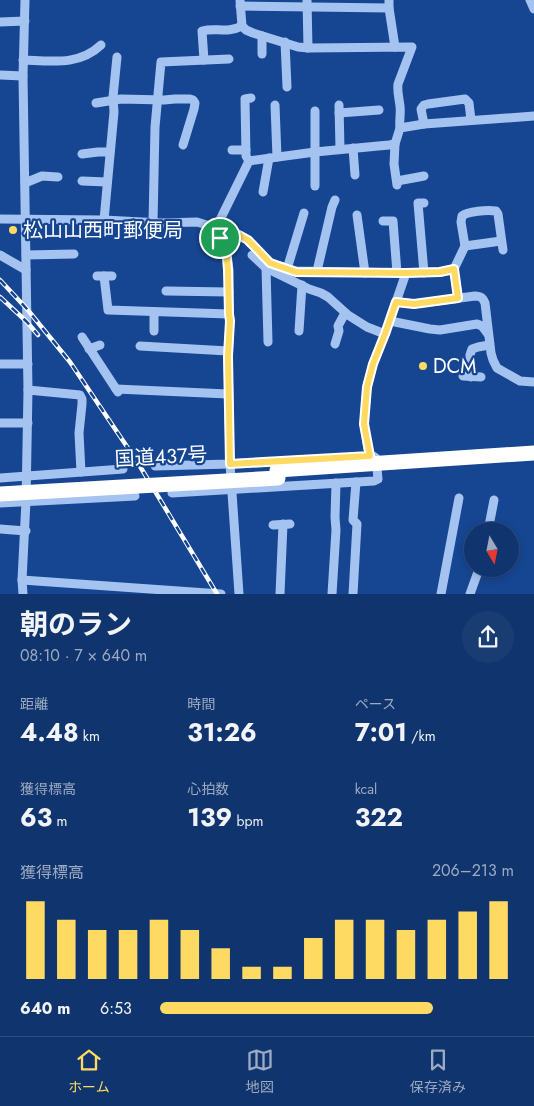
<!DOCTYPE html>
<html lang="ja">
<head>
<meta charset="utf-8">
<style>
  body { margin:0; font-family:Jost,"Noto Sans JP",sans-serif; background:#193c72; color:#f1f3f6; height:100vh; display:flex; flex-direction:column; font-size:19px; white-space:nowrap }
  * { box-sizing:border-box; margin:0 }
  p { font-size:16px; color:#9caac2 }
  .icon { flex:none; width:28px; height:28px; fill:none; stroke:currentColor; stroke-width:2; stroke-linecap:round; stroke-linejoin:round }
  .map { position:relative; height:594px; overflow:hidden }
  .panel { display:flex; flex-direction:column; background:#10346d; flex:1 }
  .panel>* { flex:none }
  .needle { width:32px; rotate:170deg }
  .fabs { position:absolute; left:464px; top:522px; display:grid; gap:10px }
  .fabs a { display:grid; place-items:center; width:55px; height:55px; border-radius:50%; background:#10346d; box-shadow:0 2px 8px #0003,0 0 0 1px #304f80; font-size:25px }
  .pin { position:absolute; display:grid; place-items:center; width:42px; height:42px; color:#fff; margin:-21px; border:2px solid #fff; border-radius:50%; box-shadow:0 1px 5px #0007 }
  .round { display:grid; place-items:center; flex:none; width:52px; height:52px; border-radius:26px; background:#193c72 }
  .summary { display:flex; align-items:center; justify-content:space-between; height:85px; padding:0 20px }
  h1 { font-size:28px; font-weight:700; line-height:38px }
  .stats { display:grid; grid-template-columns:repeat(3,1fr); gap:8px; height:85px; padding:5px 20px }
  .stats div { display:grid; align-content:center }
  .stats b { font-size:25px; font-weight:700 }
  .stats small { font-size:14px; font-weight:400 }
  .stats p { font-size:14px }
  .chart { height:140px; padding:10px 20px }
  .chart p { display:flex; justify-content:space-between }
  .chart svg { width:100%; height:90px; margin-top:5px; stroke:#ffda63; stroke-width:6 }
  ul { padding:0 20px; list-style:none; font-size:16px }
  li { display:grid; grid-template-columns:80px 60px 1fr; align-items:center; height:38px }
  li i { height:12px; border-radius:6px; background:#ffda63 }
  .tabs { display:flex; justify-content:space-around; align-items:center; height:70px; border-top:1px solid #304f80; background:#10346d; font-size:14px; color:#9caac2 }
  .tabs a { display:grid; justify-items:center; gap:2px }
  .tabs .selected { color:#ffda63 }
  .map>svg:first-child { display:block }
</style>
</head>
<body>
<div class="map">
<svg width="534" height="594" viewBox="0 0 534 594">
  <rect width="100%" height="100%" fill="#164691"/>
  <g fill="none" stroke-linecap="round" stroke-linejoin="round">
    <g stroke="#a4c3f0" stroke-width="9">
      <path d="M240 0 242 26 246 30 253 33 298 47 308 48 412 47 398 84C397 91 399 98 400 106 401 113 399 121 400 128"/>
      <polyline points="307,0 308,48"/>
      <polyline points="389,0 389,8 395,47"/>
      <polyline points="530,0 534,9"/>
      <polyline points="240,6 389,8"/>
      <polyline points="0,22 25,21"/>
      <polyline points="285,42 287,87"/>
      <polyline points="262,54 262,36"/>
      <path d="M23 60C51 61 79 66 101 45"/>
      <path d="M204 60 202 31C217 27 226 34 242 26"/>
      <polyline points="0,75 23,76"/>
      <polyline points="96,103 121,99 164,100 175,99 190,99 193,100 195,103 194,109 183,145"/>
      <polyline points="275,105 277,157"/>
      <polyline points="339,105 340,149"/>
      <polyline points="315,111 315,186"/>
      <polyline points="339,113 379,110"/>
      <polyline points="424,124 421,109 424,105 428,104 465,99 469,103 471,120"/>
      <polyline points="395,144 394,164 397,185"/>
      <polyline points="353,148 355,175"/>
      <polyline points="232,150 246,150"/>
      <polyline points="82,154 98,152 110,152"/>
      <polyline points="249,161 246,156 245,99 251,98"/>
      <polyline points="82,181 107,182"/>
      <polyline points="397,181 424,176"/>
      <polyline points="25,183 42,176 58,177"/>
      <polyline points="263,192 269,158"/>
      <polyline points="357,215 365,273"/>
      <polyline points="0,219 104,220 161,223 197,222 216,228 224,246 227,258 229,270 229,314 230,321 228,356 230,464 239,594"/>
      <polyline points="104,220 114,112 113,97 117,57"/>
      <polyline points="383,221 393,221 397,273"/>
      <polyline points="153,223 155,127 161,62 229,59"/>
      <polyline points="216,228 249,161 315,152 389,145 395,144 400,128 424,124 534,116"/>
      <polyline points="221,238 232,235 239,235 247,240 270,263 296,271 406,273 440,272 454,269"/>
      <polyline points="465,246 501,241"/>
      <polyline points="0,255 26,270"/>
      <polyline points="26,255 74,254"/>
      <polyline points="252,255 266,268 309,289 321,293 328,297 348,315 367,327 385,334"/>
      <polyline points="266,268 268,342"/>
      <polyline points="287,269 304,213"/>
      <polyline points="317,271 332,207 335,200"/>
      <polyline points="424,273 418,203 424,203"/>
      <polyline points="97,276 112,276"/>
      <polyline points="104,276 108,310 229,314"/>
      <polyline points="166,291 229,292"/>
      <path d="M458 298 454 269 465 246 461 222 462 216C468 211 487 210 496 211L498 214 503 250"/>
      <path d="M396 302 414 304 475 296C481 296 483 298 485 303L491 353 493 360 497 368 520 381 534 382"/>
      <polyline points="390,321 430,329 440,330 477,324 482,326 488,334"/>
      <polyline points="154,331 154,312"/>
      <polyline points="299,331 302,285"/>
      <polyline points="82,337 118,392"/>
      <polyline points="335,344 339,331 338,326 345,313"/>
      <polyline points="140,346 228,351"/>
      <polyline points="89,349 100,345"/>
      <polyline points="0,364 28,364"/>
      <polyline points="463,376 481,377"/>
      <polyline points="471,377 470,355 472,349 478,347 489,345"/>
      <polyline points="116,389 228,394"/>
      <polyline points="28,390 80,395 82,399 82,404 79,433 81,472"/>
      <polyline points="0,423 28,423"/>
      <polyline points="369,456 364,424 367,387 373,364 385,334 406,273"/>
      <polyline points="155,466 230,464 373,456 376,458 378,479 374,481 172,493"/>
      <polyline points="0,478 123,469"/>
      <polyline points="0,503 135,496"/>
      <polyline points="273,525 290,524"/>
      <polyline points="0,529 26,531"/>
      <polyline points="488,531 494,500"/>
      <polyline points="22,580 221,594"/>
      <polyline points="23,594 22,580 26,501 28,390 23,76 25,0"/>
      <polyline points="280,594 283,524"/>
      <polyline points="332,594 336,530 335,517 336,483"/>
      <polyline points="353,594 357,524 353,520 356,482"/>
      <polyline points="441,594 459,498"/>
      <polyline points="470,594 479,569"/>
    </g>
    <polyline stroke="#fff" stroke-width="15" points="277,470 534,453"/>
    <g stroke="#fff" stroke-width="4.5">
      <g id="rail">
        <polyline points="0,280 27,309 70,362 138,463 217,594"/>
        <polyline points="0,297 27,322 38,335"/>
      </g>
    </g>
    <use href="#rail" stroke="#164691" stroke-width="2.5" stroke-dasharray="8" stroke-linecap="butt"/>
    <polyline stroke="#fff" stroke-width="15" points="0,494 278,478"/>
  </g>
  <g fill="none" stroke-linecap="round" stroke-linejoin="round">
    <g stroke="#fff" stroke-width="10">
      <polygon id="route" points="232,235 239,235 248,240 270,263 296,272 406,273 440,272 454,269 458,298 414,304 396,302 385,334 373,364 367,387 364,424 370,456 230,464 228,356 230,321 229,314 228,270 227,258 220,238"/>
    </g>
    <use href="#route" stroke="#ffda63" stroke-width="6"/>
  </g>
  <g fill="#ffda63" stroke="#164691" stroke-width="2">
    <circle cx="13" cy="230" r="5"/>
    <circle cx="423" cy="366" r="5"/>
  </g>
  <g text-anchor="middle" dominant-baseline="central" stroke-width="4.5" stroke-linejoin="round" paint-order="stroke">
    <g font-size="20" fill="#fff" stroke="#164691" text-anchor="start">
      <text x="23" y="230">松山山西町郵便局</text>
      <text x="433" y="366">DCM</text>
    </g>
    <g font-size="20" fill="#fff" stroke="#164691">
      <text transform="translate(161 457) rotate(-3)">国道437号</text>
    </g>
  </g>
</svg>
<div class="fabs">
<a><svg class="needle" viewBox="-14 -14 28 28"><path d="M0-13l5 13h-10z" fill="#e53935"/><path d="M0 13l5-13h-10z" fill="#9caac2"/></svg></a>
</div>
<div class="pin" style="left:220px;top:238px;background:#1e9e55"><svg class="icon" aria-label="arrive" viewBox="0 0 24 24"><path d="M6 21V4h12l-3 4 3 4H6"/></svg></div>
</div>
<section class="panel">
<div class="summary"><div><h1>朝のラン</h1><p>08:10 · 7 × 640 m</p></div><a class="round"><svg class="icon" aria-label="share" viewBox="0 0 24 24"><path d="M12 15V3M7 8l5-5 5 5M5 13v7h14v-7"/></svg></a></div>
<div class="stats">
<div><p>距離</p><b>4.48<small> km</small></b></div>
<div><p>時間</p><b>31:26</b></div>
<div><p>ペース</p><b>7:01<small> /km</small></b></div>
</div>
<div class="stats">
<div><p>獲得標高</p><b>63<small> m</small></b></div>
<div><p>心拍数</p><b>139<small> bpm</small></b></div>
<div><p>kcal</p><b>322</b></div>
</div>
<div class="chart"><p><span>獲得標高</span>206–213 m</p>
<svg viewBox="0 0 160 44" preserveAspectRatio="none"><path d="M5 44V6M15 44V15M25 44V20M35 44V20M45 44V15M55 44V20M65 44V29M75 44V38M85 44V38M95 44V24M105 44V15M115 44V15M125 44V20M135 44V15M145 44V11M155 44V6"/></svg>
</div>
<ul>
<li><b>640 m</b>6:53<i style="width:77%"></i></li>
</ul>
</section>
<nav class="tabs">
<a class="selected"><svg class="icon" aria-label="home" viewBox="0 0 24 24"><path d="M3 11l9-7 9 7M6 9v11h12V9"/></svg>ホーム</a>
<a><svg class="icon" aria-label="map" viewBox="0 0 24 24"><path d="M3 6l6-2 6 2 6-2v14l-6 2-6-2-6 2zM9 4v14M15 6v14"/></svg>地図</a>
<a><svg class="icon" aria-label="saved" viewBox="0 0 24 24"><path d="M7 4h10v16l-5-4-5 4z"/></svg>保存済み</a>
</nav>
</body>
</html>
